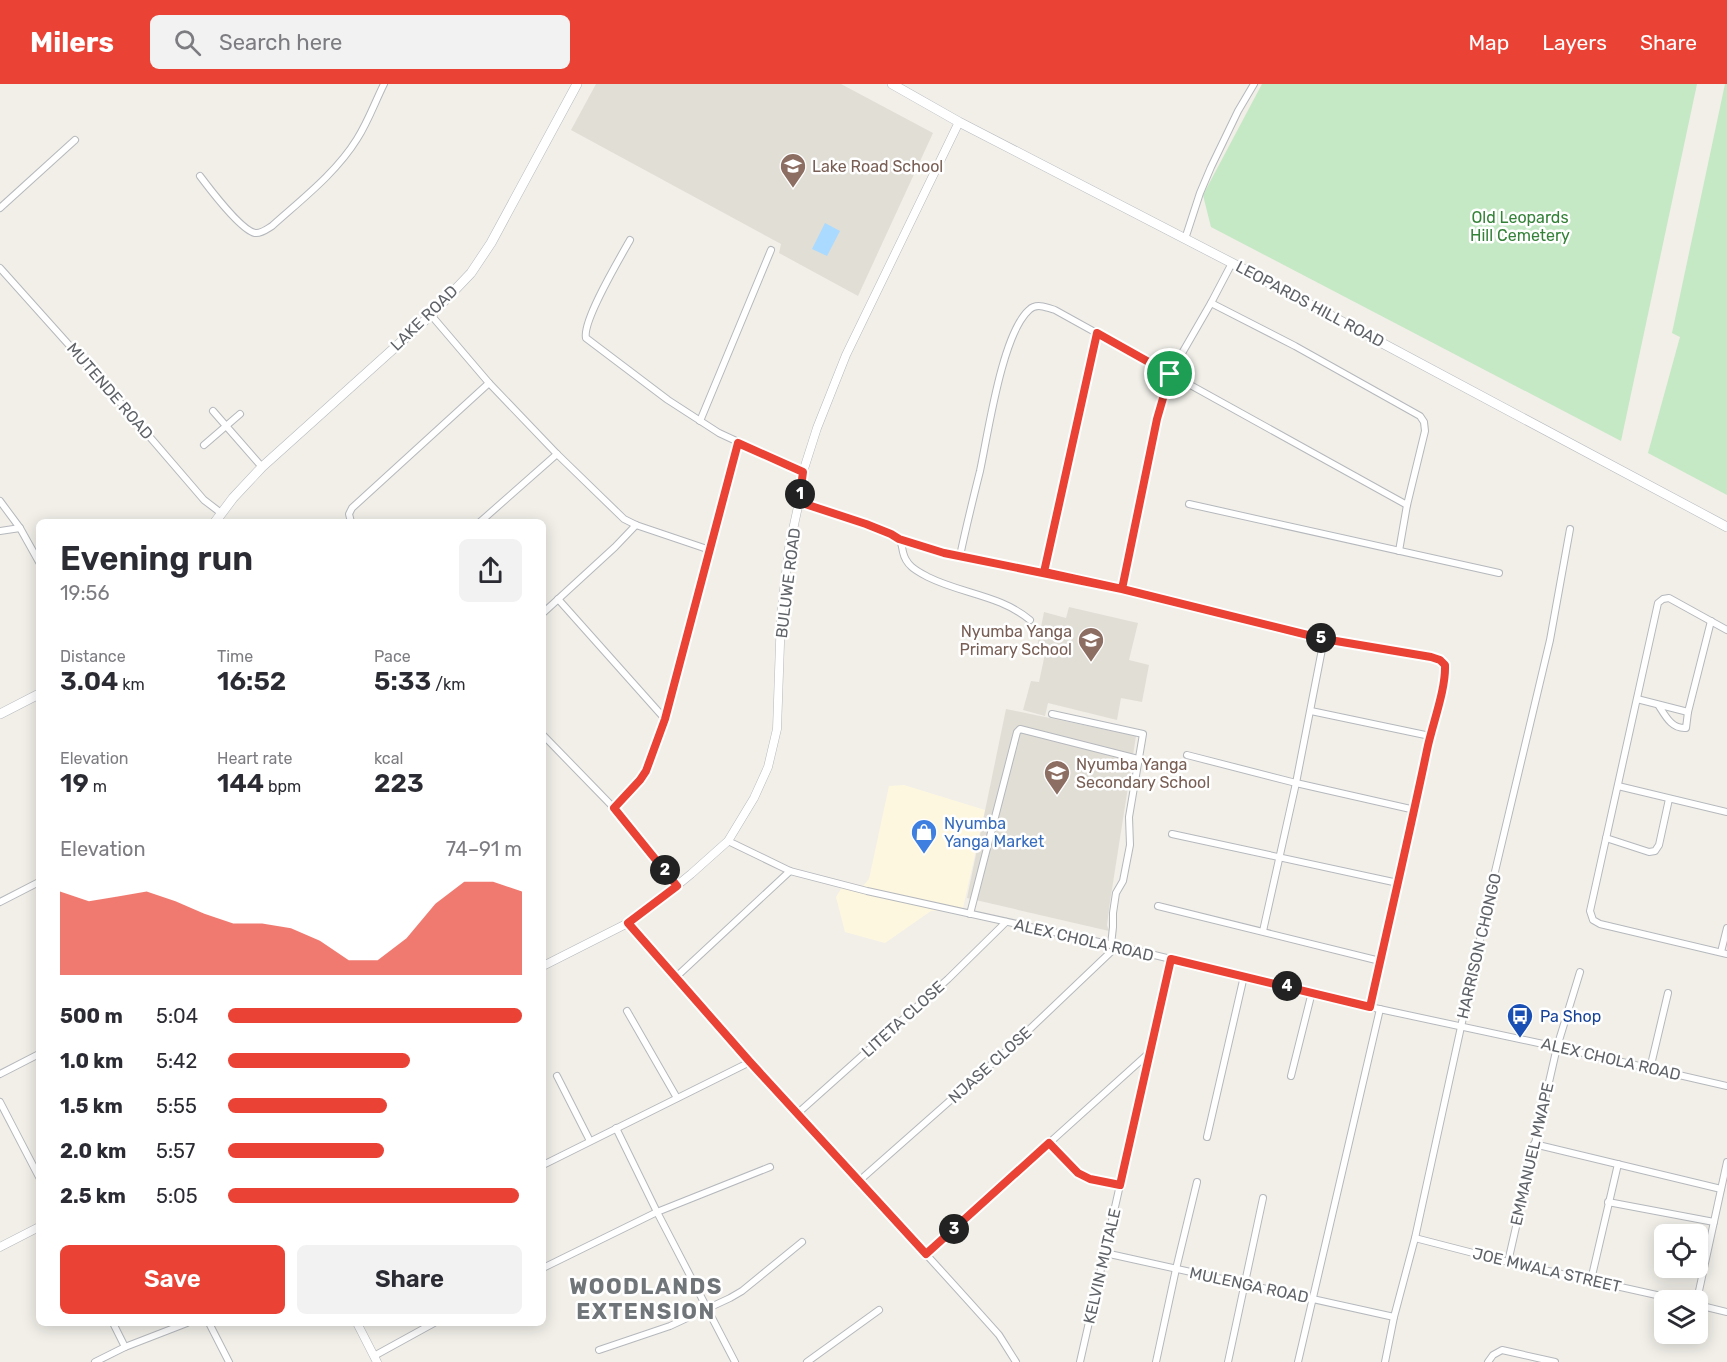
<!DOCTYPE html>
<html lang="en">
<head>
<meta charset="utf-8">
<style>
  body { margin:0; font-family:Rubik,sans-serif; background:#f2f2f3; color:#2b2b33; height:100vh; display:flex; flex-direction:column; font-size:22px; white-space:nowrap }
  * { box-sizing:border-box; margin:0 }
  p { font-size:20px; color:#7c7c81 }
  .icon { flex:none; width:33px; height:33px; fill:none; stroke:currentColor; stroke-width:2; stroke-linecap:round; stroke-linejoin:round }
  .map { position:relative; flex:1; overflow:hidden }
  .side { position:absolute; left:36px; top:435px; width:510px; height:807px; display:flex; flex-direction:column; background:#fff; border-radius:9px; box-shadow:0 3px 15px #0003 }
  .side>* { flex:none }
  .controls { position:absolute; left:1654px; top:1140px; display:grid; gap:12px }
  .controls a { display:grid; place-items:center; width:54px; height:54px; border-radius:9px; background:#fff; box-shadow:0 3px 15px #0003; font-size:30px }
  .pin { position:absolute; display:grid; place-items:center; width:51px; height:51px; color:#fff; margin:-26px; border:3px solid #fff; border-radius:50%; box-shadow:0 2px 6px #0007 }
  .km { position:absolute; width:30px; height:30px; margin:-15px; border-radius:50%; background:#222; color:#fff; font-size:16px; line-height:30px; text-align:center }
  .round { display:grid; place-items:center; flex:none; width:63px; height:63px; border-radius:9px; background:#f2f2f3 }
  .headline { display:flex; align-items:center; justify-content:space-between; height:102px; padding:0 24px }
  h1 { font-size:33px; font-weight:600; line-height:45px }
  .figures { display:grid; grid-template-columns:repeat(3,1fr); gap:9px; height:102px; padding:6px 24px }
  .figures div { display:grid; align-content:center }
  .figures b { font-size:26px; font-weight:600 }
  .figures small { font-size:16px; font-weight:400 }
  .figures p { font-size:16px }
  .chart { height:168px; padding:12px 24px }
  .chart p { display:flex; justify-content:space-between }
  .chart svg { width:100%; height:108px; margin-top:6px; fill:#ea4335; opacity:.7 }
  .primary-button { display:flex; gap:12px; margin-top:auto; padding:12px 24px }
  .primary-button a { flex:1; height:69px; border-radius:9px; background:#ea4335; color:#fff; font-size:24px; font-weight:600; line-height:69px; text-align:center }
  .primary-button a+a { background:#f2f2f3; color:#2b2b33 }
  ul { padding:0 24px; list-style:none; font-size:20px }
  li { display:grid; grid-template-columns:96px 72px 1fr; align-items:center; height:45px }
  li i { height:15px; border-radius:8px; background:#ea4335 }
  header { display:flex; align-items:center; gap:36px; box-sizing:border-box; height:84px; padding:0 30px; background:#ea4335; color:#fff }
  header strong { font-size:28px }
  nav { display:flex; gap:33px; margin-inline-start:auto; font-size:21px }
  .search { width:420px; height:54px; background:#f2f2f3; display:flex; align-items:center; gap:15px; box-sizing:border-box; padding:0 21px; border-radius:9px; color:#7c7c81; font-size:22px }
  .map>svg:first-child { display:block }
</style>
</head>
<body>
<header>
<strong>Milers</strong>
<div class="search"><svg class="icon" aria-label="search" viewBox="0 0 24 24"><circle cx="10" cy="10" r="6"/><path d="M15 15l6 6"/></svg>Search here</div>
<nav><a>Map</a><a>Layers</a><a>Share</a></nav>
</header>
<div class="map">
<svg width="1727" height="1278" viewBox="0 0 1727 1278">
  <rect width="100%" height="100%" fill="#f1efe8"/>
  <polygon fill="#fef7e0" points="904,701 985,726 963,824 931,827 885,859 845,848 836,813 845,798 863,802 869,795 889,702"/>
  <g fill="#e1ded6">
    <polygon points="596,0 841,0 933,49 858,212 779,169 781,160 571,46"/>
    <polygon points="1069,523 1138,539 1129,576 1149,581 1142,618 1121,614 1117,636 1048,619 1045,632 1023,626 1031,597 1039,598 1046,565 1037,563 1044,528 1066,534"/>
    <polygon points="1006,625 1136,652 1110,818 1107,841 1109,847 967,814"/>
  </g>
  <g fill="#c5e8c5">
    <polygon points="1262,0 1697,0 1621,357 1211,143 1203,111"/>
    <polygon points="1725,0 1727,0 1727,411 1648,369 1680,253 1672,249"/>
  </g>
  <polygon fill="#aadaff" points="825,139 840,147 827,172 812,165"/>
  <g fill="none" stroke-linecap="round" stroke-linejoin="round">
    <g stroke="#b5b8bc" stroke-width="8">
      <g id="minor">
        <path d="M200 92C209 104 241 146 255 149 261 150 267 145 272 142 302 115 336 89 357 55 368 38 375 18 384 0"/>
        <polyline points="0,124 75,56"/>
        <polyline points="1185,155 1200,109 1211,83 1238,27 1254,0"/>
        <path d="M630 156C620 174 582 237 586 254L668 316 719 349 803 388"/>
        <polyline points="0,184 112,309 204,416 221,429"/>
        <polyline points="1211,219 1295,262 1420,332 1424,338 1425,347 1407,421 1399,467"/>
        <polyline points="431,231 489,299 557,370 624,435 636,441 710,466"/>
        <polyline points="213,327 262,383"/>
        <polyline points="700,337 771,166"/>
        <polyline points="204,361 240,330"/>
        <polyline points="0,417 20,444 39,478"/>
        <path d="M799 418C818 424 888 443 899 455 902 459 902 464 903 468 906 482 917 487 928 493 962 510 1000 511 1030 536"/>
        <polyline points="1189,420 1499,489"/>
        <polyline points="351,438 349,430 352,424 489,299"/>
        <polyline points="480,438 557,370"/>
        <polyline points="0,447 20,444"/>
        <polyline points="899,455 944,469 1122,505 1324,555 1431,573 1440,576 1445,581 1445,592 1430,652 1415,726 1380,877 1158,822"/>
        <path d="M960 472C966 443 973 415 980 387 988 350 1002 250 1029 226 1036 219 1046 223 1055 226L1407 421"/>
        <polyline points="1044,488 1097,249"/>
        <polyline points="1122,505 1157,335 1170,290 1211,219 1232,179"/>
        <polyline points="558,515 665,635"/>
        <polyline points="543,529 615,463 636,441"/>
        <polyline points="1727,546 1669,514 1663,515 1658,519 1590,827 1593,836 1600,840 1727,870"/>
        <polyline points="1637,615 1688,628"/>
        <path d="M1659 622C1666 633 1672 645 1686 644L1688 628 1711 537"/>
        <polyline points="1311,627 1430,652"/>
        <polyline points="1052,630 1143,650 1129,733 1130,761 1123,797 1116,809 1113,829 1113,843 1111,861"/>
        <polyline points="543,651 614,724 677,802"/>
        <polyline points="1187,671 1296,699 1415,726"/>
        <polyline points="1618,702 1727,728"/>
        <polyline points="614,724 640,696 646,687 665,635 738,359"/>
        <polyline points="1172,750 1398,799"/>
        <polyline points="1606,754 1649,768 1655,767 1659,761 1669,715"/>
        <polyline points="728,757 790,787 867,807 1117,862 1370,923 1557,963 1727,1002"/>
        <polyline points="0,818 39,798"/>
        <polyline points="970,830 1017,648 1020,645 1138,675"/>
        <path d="M628 839C748 980 876 1113 999 1251L1016 1278"/>
        <polyline points="1263,847 1296,699 1324,555"/>
        <polyline points="1721,868 1727,844"/>
        <polyline points="675,894 790,787"/>
        <polyline points="1370,923 1380,877"/>
        <polyline points="627,927 677,1014"/>
        <polyline points="1650,985 1668,909"/>
        <polyline points="0,990 39,970"/>
        <polyline points="557,992 590,1057"/>
        <polyline points="1291,992 1312,908"/>
        <polyline points="0,1018 39,1093"/>
        <polyline points="798,1029 948,895 1006,838"/>
        <polyline points="616,1044 657,1128 735,1278"/>
        <polyline points="1207,1053 1244,892"/>
        <polyline points="1049,1059 1078,1089 1090,1095 1120,1101"/>
        <polyline points="1534,1060 1721,1105"/>
        <polyline points="543,1081 750,978"/>
        <polyline points="859,1097 1013,961 1117,862"/>
        <polyline points="1608,1118 1714,1138"/>
        <polyline points="1415,1154 1508,1178 1679,1216"/>
        <polyline points="1105,1169 1394,1233"/>
        <polyline points="926,1170 1149,969"/>
        <polyline points="1508,1178 1557,963 1580,888"/>
        <polyline points="543,1184 657,1128 770,1083"/>
        <polyline points="1591,1196 1618,1080"/>
        <polyline points="1697,1216 1727,1078"/>
        <polyline points="1698,1221 1727,1228"/>
        <polyline points="113,1239 125,1263"/>
        <polyline points="209,1239 229,1278"/>
        <polyline points="599,1266 670,1242 730,1214 742,1207 802,1158"/>
        <polyline points="374,1272 434,1239"/>
        <polyline points="95,1278 125,1263 187,1239"/>
        <polyline points="807,1278 879,1226"/>
        <polyline points="1080,1278 1171,875"/>
        <polyline points="1156,1278 1176,1185 1197,1098"/>
        <polyline points="1228,1278 1263,1114"/>
        <polyline points="1298,1278 1380,925"/>
        <polyline points="1385,1278 1394,1233 1415,1154 1493,796 1550,556 1570,445"/>
        <polyline points="1488,1278 1493,1271 1502,1266 1555,1278"/>
      </g>
    </g>
    <g stroke="#b5b8bc" stroke-width="9">
      <g id="tertiary">
        <polyline points="543,882 628,839 652,822 691,790 728,757 754,714 768,683 777,645 781,531 789,464 799,418 803,388 817,344 846,271 959,38"/>
        <polyline points="0,1163 39,1143"/>
        <polyline points="357,1239 377,1278"/>
      </g>
    </g>
    <g stroke="#b6babf" stroke-width="10">
      <g id="secondary">
        <polyline points="892,0 959,38 1232,179 1727,443"/>
        <polyline points="215,438 233,414 262,383 431,231 471,189 491,159 577,0"/>
        <polyline points="0,630 39,610"/>
      </g>
    </g>
    <use href="#minor" stroke="#fff" stroke-width="6"/>
    <use href="#tertiary" stroke="#fff" stroke-width="8"/>
    <use href="#secondary" stroke="#fff" stroke-width="9"/>
  </g>
  <g fill="none" stroke-linecap="round" stroke-linejoin="round">
    <g stroke="#fff" stroke-width="12">
      <path id="route" d="M1170 290 1157 335 1122 505 944 469 899 455 891 450 866 440 799 418 803 388 738 359 665 635 646 687 640 696 614 724 677 802 628 839 750 978 926 1170 1049 1059 1078 1089 1090 1095 1120 1101 1171 875 1370 923C1389 837 1409 752 1427 666 1432 641 1446 606 1445 581L1440 576 1431 573 1324 555 1122 505 1044 488 1097 249 1170 290"/>
    </g>
    <use href="#route" stroke="#ea4335" stroke-width="8"/>
  </g>
  <defs>
    <g id="school-pin" transform="scale(1.35)"><path d="M0 17L-7.5 6A9.5 9.5 0 1 1 7.5 6Z" fill="#8d6e63" stroke="#fff"/><path d="M0-5L7-2L0 1L-7-2ZM-4 1L0 2.5L4 1V4Q0 6-4 4Z" fill="#fff"/></g>
    <g id="shop-pin" transform="scale(1.35)"><path d="M0 17L-7.5 6A9.5 9.5 0 1 1 7.5 6Z" fill="#3f7fe0" stroke="#fff"/><path d="M-5-2.5h2.3a2.7 3.5 0 0 1 5.4 0H5L5.5 6h-11ZM-1.5-2.5h3a1.5 2.3 0 0 0-3 0Z" fill="#fff"/></g>
    <g id="bus-pin" transform="scale(1.35)"><path d="M0 17L-7.5 6A9.5 9.5 0 1 1 7.5 6Z" fill="#1a4fb4" stroke="#fff"/><path d="M-5-6H5V4H4V6H2V4H-2V6H-4V4H-5ZM-3.5-4V0h7V-4ZM-3.5 1.2v1.5H-2V1.2ZM2 1.2v1.5H3.5V1.2Z" fill="#fff"/></g>
  </defs>
  <g fill-rule="evenodd">
    <use href="#school-pin" x="793" y="82"/>
    <use href="#school-pin" x="1091" y="556"/>
    <use href="#school-pin" x="1057" y="689"/>
    <use href="#shop-pin" x="924" y="748"/>
    <use href="#bus-pin" x="1520" y="932"/>
  </g>
  <g text-anchor="middle" dominant-baseline="central" stroke-width="5" stroke-linejoin="round" paint-order="stroke">
    <g font-size="16" fill="#785e54" stroke="#fff" text-anchor="start">
      <text x="812" y="82">Lake Road School</text>
      <text x="1072" y="547" text-anchor="end">Nyumba Yanga<tspan x="1072" dy="18">Primary School</tspan></text>
      <text x="1076" y="680">Nyumba Yanga<tspan x="1076" dy="18">Secondary School</tspan></text>
    </g>
    <g font-size="16" fill="#348238" stroke="#fff">
      <text x="1520" y="133">Old Leopards<tspan x="1520" dy="18">Hill Cemetery</tspan></text>
    </g>
    <g font-size="16" fill="#5f6368" stroke="#fff">
      <text transform="translate(1310 220) rotate(28)">LEOPARDS HILL ROAD</text>
      <text transform="translate(424 234) rotate(-44)">LAKE ROAD</text>
      <text transform="translate(110 307) rotate(49)">MUTENDE ROAD</text>
      <text transform="translate(788 499) rotate(-83)">BULUWE ROAD</text>
      <text transform="translate(1084 856) rotate(13)">ALEX CHOLA ROAD</text>
      <text transform="translate(1479 862) rotate(-77)">HARRISON CHONGO</text>
      <text transform="translate(903 935) rotate(-42)">LITETA CLOSE</text>
      <text transform="translate(1611 975) rotate(13)">ALEX CHOLA ROAD</text>
      <text transform="translate(990 981) rotate(-42)">NJASE CLOSE</text>
      <text transform="translate(1532 1070) rotate(-77)">EMMANUEL MWAPE</text>
      <text transform="translate(1102 1182) rotate(-77)">KELVIN MUTALE</text>
      <text transform="translate(1547 1186) rotate(13)">JOE MWALA STREET</text>
      <text transform="translate(1249 1201) rotate(12)">MULENGA ROAD</text>
    </g>
    <g font-size="16" fill="#366cbe" stroke="#fff" text-anchor="start">
      <text x="944" y="739">Nyumba<tspan x="944" dy="18">Yanga Market</tspan></text>
    </g>
    <g font-size="16" fill="#164399" stroke="#fff" text-anchor="start">
      <text x="1540" y="932">Pa Shop</text>
    </g>
    <g font-size="22" font-weight="bold" letter-spacing="1.5" fill="#70757a" stroke="#fff">
      <text x="646" y="1202">WOODLANDS<tspan x="646" dy="25">EXTENSION</tspan></text>
    </g>
  </g>
</svg>
<div class="controls">
<a><svg class="icon" aria-label="locate" viewBox="0 0 24 24"><circle cx="12" cy="12" r="6"/><path d="M12 2v4M12 18v4M2 12h4M18 12h4"/></svg></a>
<a><svg class="icon" aria-label="layers" viewBox="0 0 24 24"><path d="M12 4l9 5-9 5-9-5zM3 14l9 5 9-5"/></svg></a>
</div>
<div class="pin" style="left:1170px;top:290px;background:#1e9e55"><svg class="icon" aria-label="arrive" viewBox="0 0 24 24"><path d="M6 21V4h12l-3 4 3 4H6"/></svg></div>
<b class="km" style="left:800px;top:410px">1</b>
<b class="km" style="left:665px;top:786px">2</b>
<b class="km" style="left:954px;top:1145px">3</b>
<b class="km" style="left:1287px;top:902px">4</b>
<b class="km" style="left:1321px;top:554px">5</b>
<section class="side">
<div class="headline"><div><h1>Evening run</h1><p>19:56</p></div><a class="round"><svg class="icon" aria-label="share" viewBox="0 0 24 24"><path d="M12 15V3M7 8l5-5 5 5M5 13v7h14v-7"/></svg></a></div>
<div class="figures">
<div><p>Distance</p><b>3.04<small> km</small></b></div>
<div><p>Time</p><b>16:52</b></div>
<div><p>Pace</p><b>5:33<small> /km</small></b></div>
</div>
<div class="figures">
<div><p>Elevation</p><b>19<small> m</small></b></div>
<div><p>Heart rate</p><b>144<small> bpm</small></b></div>
<div><p>kcal</p><b>223</b></div>
</div>
<div class="chart"><p><span>Elevation</span>74–91 m</p>
<svg viewBox="0 0 160 44" preserveAspectRatio="none"><path d="M0 44V10L10 14L20 12L30 10L40 14L50 19L60 23L70 23L80 25L90 30L100 38L110 38L120 29L130 15L140 6L150 6L160 10V44z"/></svg>
</div>
<ul>
<li><b>500 m</b>5:04<i style="width:100%"></i></li>
<li><b>1.0 km</b>5:42<i style="width:62%"></i></li>
<li><b>1.5 km</b>5:55<i style="width:54%"></i></li>
<li><b>2.0 km</b>5:57<i style="width:53%"></i></li>
<li><b>2.5 km</b>5:05<i style="width:99%"></i></li>
</ul>
<div class="primary-button"><a>Save</a><a>Share</a></div>
</section>
</div>
</body>
</html>
